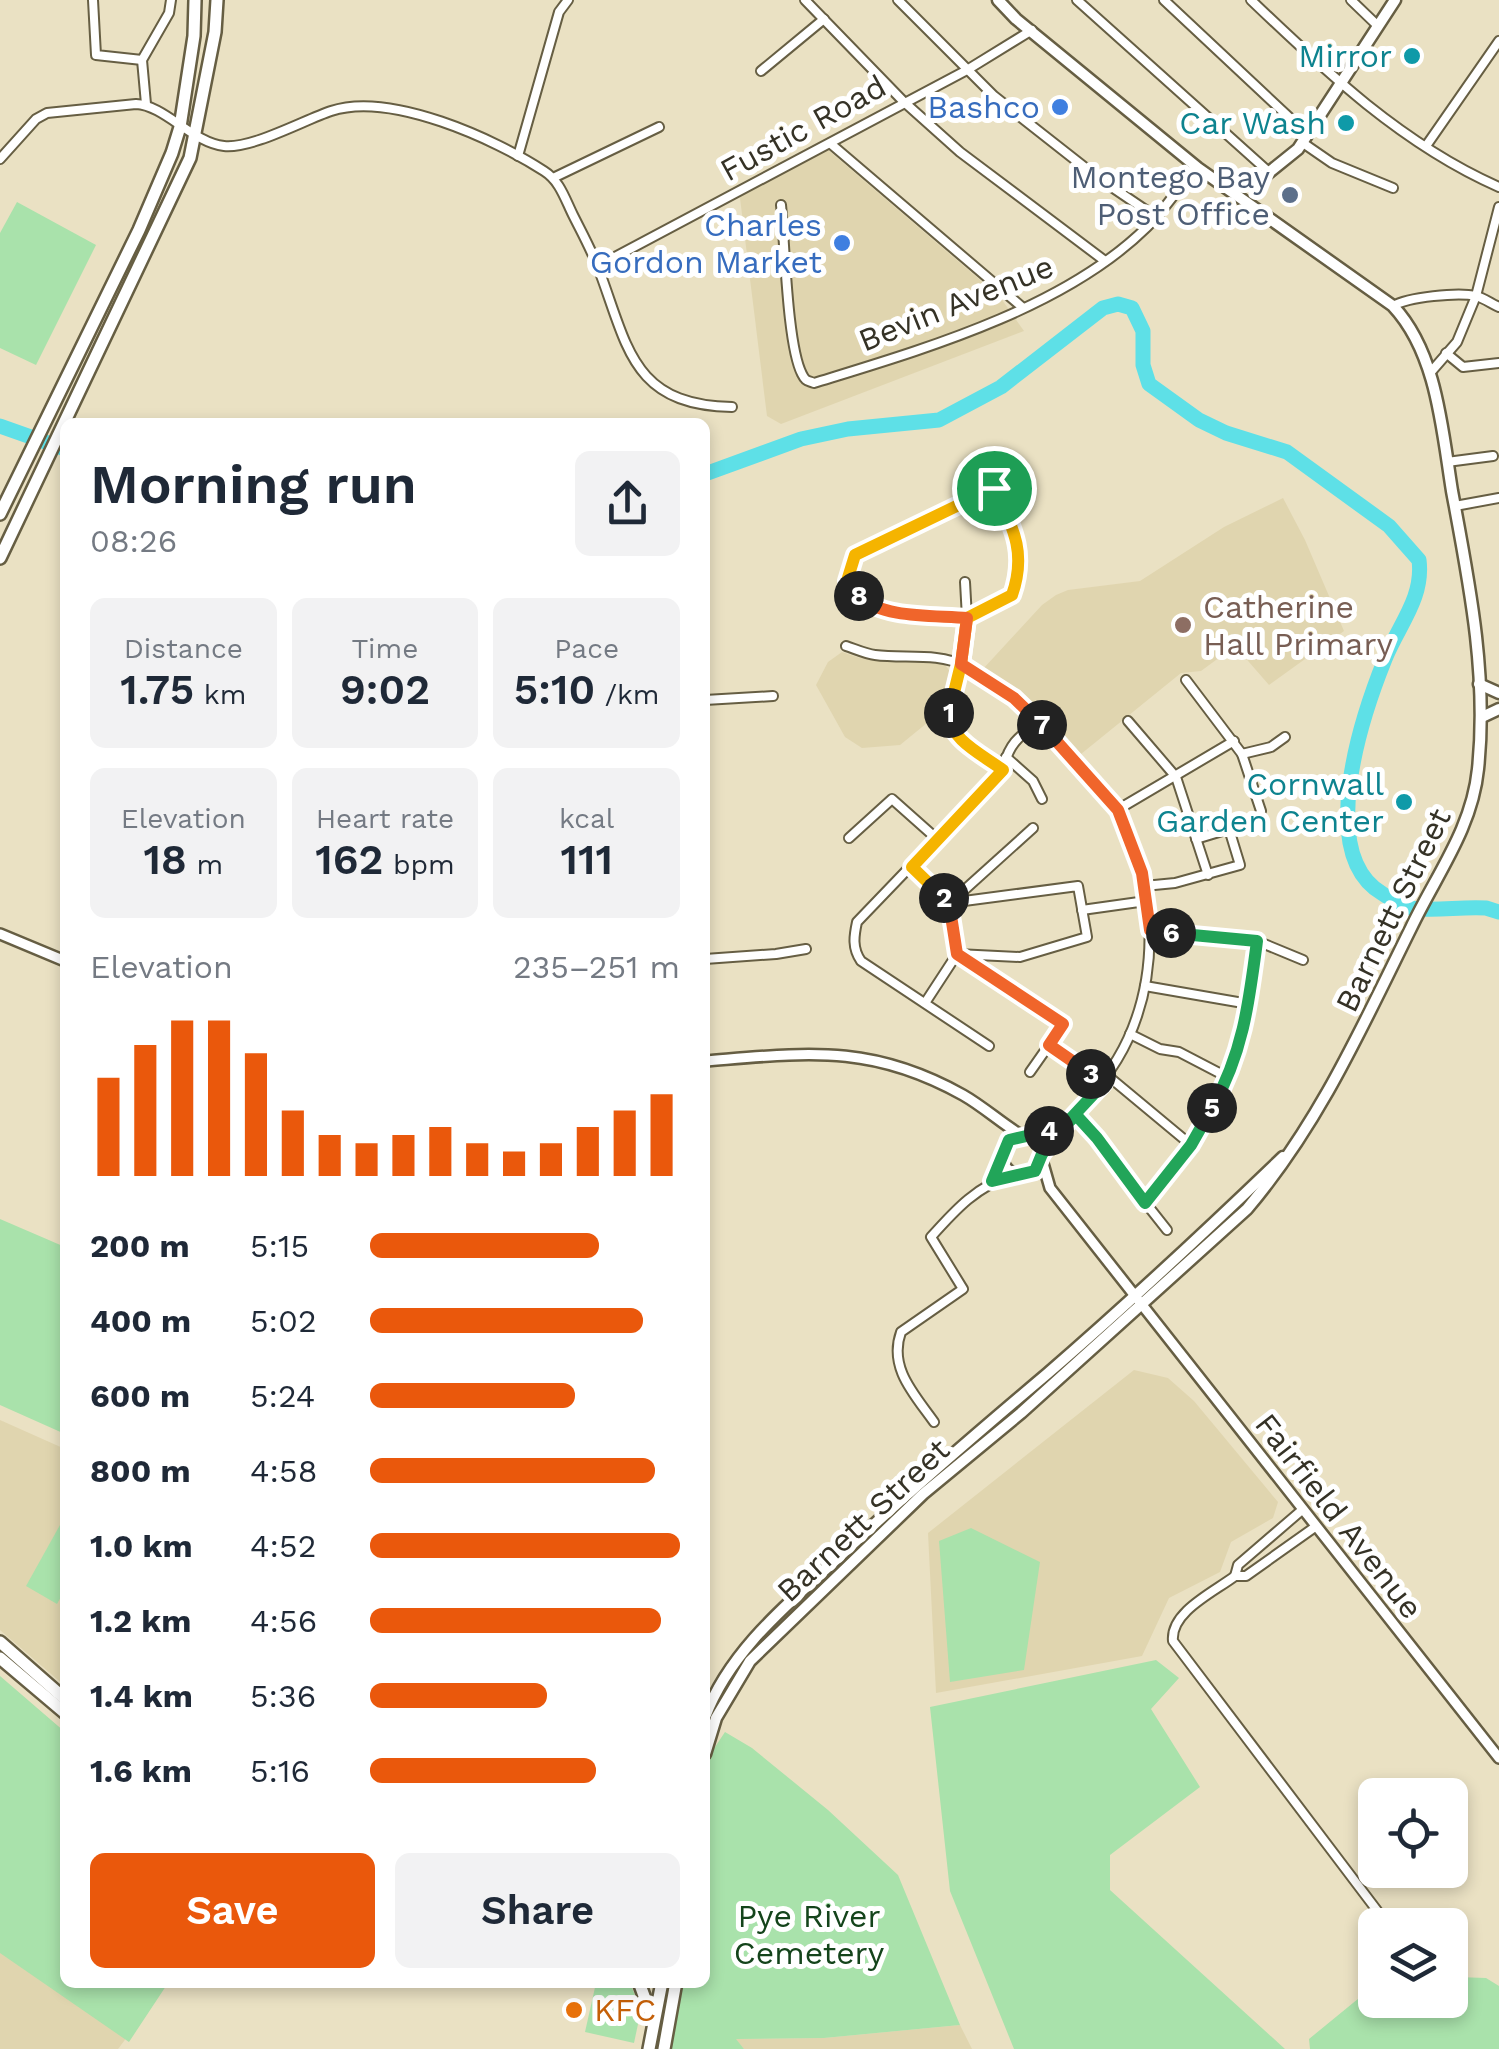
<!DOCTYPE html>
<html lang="en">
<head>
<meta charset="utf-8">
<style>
  body { margin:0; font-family:"Work Sans",sans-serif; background:#f2f2f3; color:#1f2937; height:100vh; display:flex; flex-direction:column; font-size:38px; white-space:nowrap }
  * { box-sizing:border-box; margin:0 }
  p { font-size:32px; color:#747a83 }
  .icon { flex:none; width:55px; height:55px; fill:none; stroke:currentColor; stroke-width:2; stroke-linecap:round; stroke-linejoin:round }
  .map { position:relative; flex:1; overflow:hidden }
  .drawer { position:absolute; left:60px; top:418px; width:650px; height:1570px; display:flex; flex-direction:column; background:#fff; border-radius:15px; box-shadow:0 5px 15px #0003 }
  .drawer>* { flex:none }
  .fabs { position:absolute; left:1358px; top:1778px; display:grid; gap:20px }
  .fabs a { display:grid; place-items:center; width:110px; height:110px; border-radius:15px; background:#fff; box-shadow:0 5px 15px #0003; font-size:50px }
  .pin { position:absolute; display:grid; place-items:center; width:85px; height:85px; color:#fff; margin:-42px; border:5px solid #fff; border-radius:50%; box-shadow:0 2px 10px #0007 }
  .km { position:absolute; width:50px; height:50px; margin:-25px; border-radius:50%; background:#222; color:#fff; font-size:28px; line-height:50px; text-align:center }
  .round { display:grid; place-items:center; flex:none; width:105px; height:105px; border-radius:15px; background:#f2f2f3 }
  .summary { display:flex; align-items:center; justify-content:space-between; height:170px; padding:0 30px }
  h1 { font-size:55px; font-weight:600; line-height:75px }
  .figures { display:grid; grid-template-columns:repeat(3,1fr); gap:15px; height:170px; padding:10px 30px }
  .figures div { display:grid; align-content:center; border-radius:15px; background:#f2f2f3; text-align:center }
  .figures b { font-size:42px; font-weight:600 }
  .figures small { font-size:28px; font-weight:400 }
  .figures p { font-size:28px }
  .chart { height:280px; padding:20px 30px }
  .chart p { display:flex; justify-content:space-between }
  .chart svg { width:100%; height:180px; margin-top:10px; stroke:#ea580c; stroke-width:6 }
  .button { display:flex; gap:20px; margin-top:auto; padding:20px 30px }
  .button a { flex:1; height:115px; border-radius:15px; background:#ea580c; color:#fff; font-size:40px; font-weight:600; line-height:115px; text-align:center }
  .button a+a { background:#f2f2f3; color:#1f2937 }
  ul { padding:0 30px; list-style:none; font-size:32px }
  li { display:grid; grid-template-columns:160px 120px 1fr; align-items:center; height:75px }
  li i { height:25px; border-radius:12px; background:#ea580c }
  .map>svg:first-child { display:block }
</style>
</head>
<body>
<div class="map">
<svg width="1499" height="2049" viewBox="0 0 1499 2049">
  <rect width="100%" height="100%" fill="#eae1c3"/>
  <g fill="#e0d5af">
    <polygon points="827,149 1000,297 1024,331 781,424 767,416 739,190"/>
    <polygon points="1283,498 1305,540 1344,631 1269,685 1235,646 1201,671 1181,673 1081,754 1013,687 983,669 1042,605 1056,595 1068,590 1140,581 1224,527"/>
    <polygon points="842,652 860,658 899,660 918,656 941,660 952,674 938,714 900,745 862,748 845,737 816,685 828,662"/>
    <polygon points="1134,1370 1168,1378 1194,1401 1278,1502 1273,1518 1231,1542 1220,1572 1169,1598 1142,1656 936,1693 928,1533"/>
    <polygon points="0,1420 65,1449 65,1686 0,1630"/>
    <polygon points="0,1677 65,1982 158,1996 118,2049 0,2049"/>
    <polygon points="960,2025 972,2049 744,2049 735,2039 824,2038"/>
  </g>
  <g fill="#a9e2ab">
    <polygon points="17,202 96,245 36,365 0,348 0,233"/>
    <polygon points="0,1219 65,1247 65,1434 0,1405"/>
    <polygon points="65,1516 65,1590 57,1604 26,1586"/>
    <polygon points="971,1528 1040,1562 1024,1670 950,1682 939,1541"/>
    <polygon points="1156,1660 1179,1678 1151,1709 1200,1787 1110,1855 1110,1890 1285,2049 1014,2049 950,1891 930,1707"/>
    <polygon points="0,1676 65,1732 65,1982 168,1983 129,2042 0,1953"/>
    <polygon points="725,1732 752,1748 828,1810 898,1875 960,2025 824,2038 736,2039 744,2049 664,2049 676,1983 705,1982 705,1762"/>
    <polygon points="1450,1968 1457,1977 1486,1978 1499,1986 1499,2049 1310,2049 1309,2039 1375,1985 1375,2000 1450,2000"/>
    <polygon points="596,1983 630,1983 641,2010 634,2043 585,2032"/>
  </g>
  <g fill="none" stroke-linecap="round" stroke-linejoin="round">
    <g stroke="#5ee0e7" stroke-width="15">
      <polyline points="0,426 65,449"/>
      <path d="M705 474 801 439 848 429 939 420 1001 387 1103 308 1118 304 1132 308 1143 331V365L1149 384 1199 420 1226 433 1287 452 1389 526 1419 560C1424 598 1398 626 1385 659 1362 716 1315 855 1383 894 1391 899 1400 906 1410 908 1434 912 1462 906 1486 908L1499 912"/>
    </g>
    <g stroke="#665e43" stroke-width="12">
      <g id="minor">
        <polyline points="93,0 96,55 142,60"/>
        <polyline points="805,0 903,101 960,152 1105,261"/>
        <polyline points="898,0 994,96 1097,177 1156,217"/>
        <polyline points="1077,0 1270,173"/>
        <polyline points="1164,0 1308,135"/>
        <path d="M1251 0C1325 71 1403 145 1499 187"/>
        <polyline points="1351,0 1378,26"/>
        <polyline points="761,71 824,19"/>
        <polyline points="146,104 142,60 169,13 171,0"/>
        <polyline points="1303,143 1332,163 1393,188"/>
        <polyline points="831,144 1022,307"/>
        <polyline points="1426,146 1499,41"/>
        <polyline points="518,156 559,12 568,0"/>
        <path d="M0 159 36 119 47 113 136 104C164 105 193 143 224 146 252 149 304 120 331 111 390 91 495 139 544 171 560 181 565 199 573 215 582 233 592 251 599 270 628 347 632 405 732 407"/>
        <polyline points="553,178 659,127"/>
        <path d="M781 205C785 243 787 345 802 374 806 382 807 380 814 383 924 349 1064 309 1147 227 1166 208 1180 187 1195 166"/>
        <polyline points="598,266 967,70 1032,30"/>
        <path d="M1393 306C1408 297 1458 292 1476 296 1484 298 1492 304 1499 307"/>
        <polyline points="1446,353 1463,367 1499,363"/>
        <polyline points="1430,373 1457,342 1476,296 1499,207"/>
        <polyline points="1447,462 1493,456"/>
        <polyline points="994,489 855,555 847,581 863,600 893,611 967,618 961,664 948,717 949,727 1003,770"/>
        <polyline points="1455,506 1499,498"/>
        <polyline points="965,582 967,618 1011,595 1021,570 1015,531 979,458"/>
        <path d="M846 646C855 649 866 654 875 655 904 659 937 652 965 666 1015 693 1053 734 1089 776 1098 787 1111 799 1118 811 1156 879 1160 969 1128 1039 1107 1085 1071 1115 1042 1154"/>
        <polyline points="1186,680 1242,754 1261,811"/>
        <polyline points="705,700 773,696"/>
        <polyline points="1128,721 1176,777 1208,875"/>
        <polyline points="1242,754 1271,747 1285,737"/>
        <polyline points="1006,757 1033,781 1042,799"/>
        <polyline points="1117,810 1234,741"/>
        <polyline points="849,838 892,799 937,839"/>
        <polyline points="912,867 949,903 957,954 925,1003"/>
        <polyline points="1144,886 1175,883 1240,865 1229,829 1196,839"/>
        <polyline points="951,902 1033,828"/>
        <polyline points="949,903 1078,886 1087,937 1020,957 957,954"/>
        <polyline points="1082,910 1146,901"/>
        <polyline points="1150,931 1257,941 1303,960"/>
        <polyline points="961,956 1063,1025 1030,1072"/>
        <polyline points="705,959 776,954 806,949"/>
        <polyline points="1145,986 1249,1004"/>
        <polyline points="1130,1034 1160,1049 1179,1052 1227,1077"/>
        <polyline points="1049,1045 1103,1083"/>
        <path d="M989 1046 861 961C852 948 854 936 857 922L1003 770C1008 745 1018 736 1040 722"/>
        <polyline points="1108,1076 1191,1145"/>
        <polyline points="1076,1115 1167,1230"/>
        <polyline points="1027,1136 1061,1129"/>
        <polyline points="993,1181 1003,1160"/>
        <path d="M1145 1203C1187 1150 1229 1094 1245 1027 1252 999 1253 969 1257 941"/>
        <path d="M934 1422C915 1395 888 1368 901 1332L963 1289 931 1237C956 1209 977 1186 1014 1174"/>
        <path d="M1315 1527 1246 1576H1235C1214 1592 1170 1612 1173 1641L1388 1925"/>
        <polyline points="1235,1576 1238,1565 1302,1510"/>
      </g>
    </g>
    <g stroke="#665e43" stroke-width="14">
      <g id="tertiary">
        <polyline points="0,934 65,961"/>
        <path d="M705 1061C806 1053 870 1043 963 1095 984 1107 1001 1123 1021 1135"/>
        <circle cx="1022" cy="1155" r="20"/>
        <polyline points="1042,1160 1050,1188 1499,1758"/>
      </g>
    </g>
    <g stroke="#665e43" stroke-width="15">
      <g id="secondary">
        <polyline points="1223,185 1257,182 1298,149 1395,0"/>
        <polyline points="1479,684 1499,693"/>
        <polyline points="1482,717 1499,709"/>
        <path d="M705 1717C730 1650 789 1603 841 1555 908 1492 977 1433 1047 1374 1128 1304 1206 1231 1283 1157"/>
        <path d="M705 1754 716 1718 750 1661 923 1494 1021 1413 1247 1209C1319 1124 1362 1027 1411 928 1436 875 1472 829 1478 769 1488 675 1469 582 1452 491 1442 429 1437 353 1393 306L1198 168 1016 19 998 0"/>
      </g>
    </g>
    <g stroke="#665e43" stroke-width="16">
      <g id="primary">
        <polyline points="0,514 139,230 172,153 180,127 194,36 195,0"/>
        <polyline points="0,558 190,158 215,32 217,0"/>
        <polyline points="0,1642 65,1699"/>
        <polyline points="0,1658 65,1713"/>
        <polyline points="639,1982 652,2018"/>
        <polyline points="649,2049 662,1982"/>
        <polyline points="664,2049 676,1982"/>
      </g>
    </g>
    <use href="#minor" stroke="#fff" stroke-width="8"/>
    <use href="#tertiary" stroke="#fff" stroke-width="9"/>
    <use href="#secondary" stroke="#fff" stroke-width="10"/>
    <use href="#primary" stroke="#fff" stroke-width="11"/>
  </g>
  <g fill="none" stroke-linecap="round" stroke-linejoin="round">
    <g stroke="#fff" stroke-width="20">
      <path id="split-1" d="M949 713 961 664 967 618 1012 595C1027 552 1013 528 994 488"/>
    </g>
    <g stroke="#fff" stroke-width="20">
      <path id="split-2" d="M944 898 912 867 1003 770C983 755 948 739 949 713"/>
    </g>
    <g stroke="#fff" stroke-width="20">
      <polyline id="split-3" points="944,898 949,903 957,954 1063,1024 1049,1045 1091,1074"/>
    </g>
    <g stroke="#fff" stroke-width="20">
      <polyline id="split-4" points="1049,1131 1009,1140 992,1181 1035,1171 1042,1154 1061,1129 1104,1083 1091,1074"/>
    </g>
    <g stroke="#fff" stroke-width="20">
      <polyline id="split-5" points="1049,1131 1061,1129 1076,1115 1097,1138 1145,1203 1191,1145 1212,1108"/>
    </g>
    <g stroke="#fff" stroke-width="20">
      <path id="split-6" d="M1171 933 1257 941C1249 1003 1243 1053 1212 1108"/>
    </g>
    <g stroke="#fff" stroke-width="20">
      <polyline id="split-7" points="1042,725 1118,810 1142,873 1150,930 1171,933"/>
    </g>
    <g stroke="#fff" stroke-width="20">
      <path id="split-8" d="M859 596C882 619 936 615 967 618L961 664 1014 698 1042 725"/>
    </g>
    <g stroke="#fff" stroke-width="20">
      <polyline id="split-9" points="859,596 847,581 855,555 994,488"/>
    </g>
    <use href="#split-1" stroke="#f5b400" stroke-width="12"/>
    <use href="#split-2" stroke="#f5b400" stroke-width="12"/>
    <use href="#split-3" stroke="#f0652b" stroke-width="12"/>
    <use href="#split-4" stroke="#22a559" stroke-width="12"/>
    <use href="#split-5" stroke="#22a559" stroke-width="12"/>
    <use href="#split-6" stroke="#22a559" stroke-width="12"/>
    <use href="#split-7" stroke="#f0652b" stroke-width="12"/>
    <use href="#split-8" stroke="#f0652b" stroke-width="12"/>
    <use href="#split-9" stroke="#f5b400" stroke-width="12"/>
  </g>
  <g fill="#0f9aa8" stroke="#fff" stroke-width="4">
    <circle cx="1412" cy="56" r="10"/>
    <circle cx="1346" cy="123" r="10"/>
    <circle cx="1404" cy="802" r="10"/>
  </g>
  <g fill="#3f7fe0" stroke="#fff" stroke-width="4">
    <circle cx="1060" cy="107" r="10"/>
    <circle cx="842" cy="243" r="10"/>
  </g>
  <circle fill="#5c6f8a" stroke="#fff" stroke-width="4" cx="1290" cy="195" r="10"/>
  <circle fill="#8d6e63" stroke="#fff" stroke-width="4" cx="1183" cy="625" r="10"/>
  <circle fill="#e8710a" stroke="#fff" stroke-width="4" cx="574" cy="2010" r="10"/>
  <g text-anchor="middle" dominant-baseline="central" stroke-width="10" stroke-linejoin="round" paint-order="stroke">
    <g font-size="32" fill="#0d838f" stroke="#fff" text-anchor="end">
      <text x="1392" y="56">Mirror</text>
      <text x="1326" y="123">Car Wash</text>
      <text x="1384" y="784">Cornwall<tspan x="1384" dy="37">Garden Center</tspan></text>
    </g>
    <g font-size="32" fill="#366cbe" stroke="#fff" text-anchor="end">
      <text x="1040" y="107">Bashco</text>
      <text x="822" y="225">Charles<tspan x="822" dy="37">Gordon Market</tspan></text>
    </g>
    <g font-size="32" fill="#353226" stroke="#fff">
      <text transform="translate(803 128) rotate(-29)">Fustic Road</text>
      <text transform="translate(956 303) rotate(-22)">Bevin Avenue</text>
      <text transform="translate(1393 910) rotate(-64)">Barnett Street</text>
      <text transform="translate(1339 1516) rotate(52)">Fairfield Avenue</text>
      <text transform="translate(863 1520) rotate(-43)">Barnett Street</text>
    </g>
    <g font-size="32" fill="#4e5e75" stroke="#fff" text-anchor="end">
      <text x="1270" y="177">Montego Bay<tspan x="1270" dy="37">Post Office</tspan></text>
    </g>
    <g font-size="32" fill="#785e54" stroke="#fff" text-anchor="start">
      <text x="1203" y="607">Catherine<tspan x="1203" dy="37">Hall Primary</tspan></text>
    </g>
    <g font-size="32" fill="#14441b" stroke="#fff">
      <text x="809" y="1916">Pye River<tspan x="809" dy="37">Cemetery</tspan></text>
    </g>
    <g font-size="32" fill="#c56008" stroke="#fff" text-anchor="start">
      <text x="594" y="2010">KFC</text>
    </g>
  </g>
</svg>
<div class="fabs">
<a><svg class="icon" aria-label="locate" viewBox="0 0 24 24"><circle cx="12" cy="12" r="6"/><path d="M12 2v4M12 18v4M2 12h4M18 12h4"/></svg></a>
<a><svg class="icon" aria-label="layers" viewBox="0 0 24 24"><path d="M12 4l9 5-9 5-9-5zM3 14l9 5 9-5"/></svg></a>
</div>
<div class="pin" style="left:994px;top:488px;background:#1e9e55"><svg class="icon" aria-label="arrive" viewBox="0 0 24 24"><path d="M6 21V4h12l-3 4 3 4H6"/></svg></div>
<b class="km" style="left:949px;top:713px">1</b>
<b class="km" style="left:944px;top:898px">2</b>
<b class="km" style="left:1091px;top:1074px">3</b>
<b class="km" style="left:1049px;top:1131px">4</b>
<b class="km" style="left:1212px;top:1108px">5</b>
<b class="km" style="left:1171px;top:933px">6</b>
<b class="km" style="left:1042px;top:725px">7</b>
<b class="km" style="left:859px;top:596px">8</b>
<section class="drawer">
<div class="summary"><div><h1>Morning run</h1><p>08:26</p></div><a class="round"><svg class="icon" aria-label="share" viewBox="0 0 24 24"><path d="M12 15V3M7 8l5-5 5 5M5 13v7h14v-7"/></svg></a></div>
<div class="figures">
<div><p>Distance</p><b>1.75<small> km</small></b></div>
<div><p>Time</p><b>9:02</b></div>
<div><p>Pace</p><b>5:10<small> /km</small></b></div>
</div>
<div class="figures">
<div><p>Elevation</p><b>18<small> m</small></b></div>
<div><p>Heart rate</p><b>162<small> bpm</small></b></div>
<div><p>kcal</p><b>111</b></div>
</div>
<div class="chart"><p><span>Elevation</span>235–251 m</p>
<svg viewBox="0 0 160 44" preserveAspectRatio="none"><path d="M5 44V20M15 44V12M25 44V6M35 44V6M45 44V14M55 44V28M65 44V34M75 44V36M85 44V34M95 44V32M105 44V36M115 44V38M125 44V36M135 44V32M145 44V28M155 44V24"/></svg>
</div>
<ul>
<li><b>200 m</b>5:15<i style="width:74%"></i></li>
<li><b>400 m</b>5:02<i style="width:88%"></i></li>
<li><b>600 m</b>5:24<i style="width:66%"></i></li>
<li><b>800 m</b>4:58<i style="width:92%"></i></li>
<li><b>1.0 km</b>4:52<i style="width:100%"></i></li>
<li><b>1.2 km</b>4:56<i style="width:94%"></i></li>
<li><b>1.4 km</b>5:36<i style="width:57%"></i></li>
<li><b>1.6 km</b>5:16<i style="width:73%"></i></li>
</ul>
<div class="button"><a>Save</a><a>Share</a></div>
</section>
</div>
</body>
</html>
